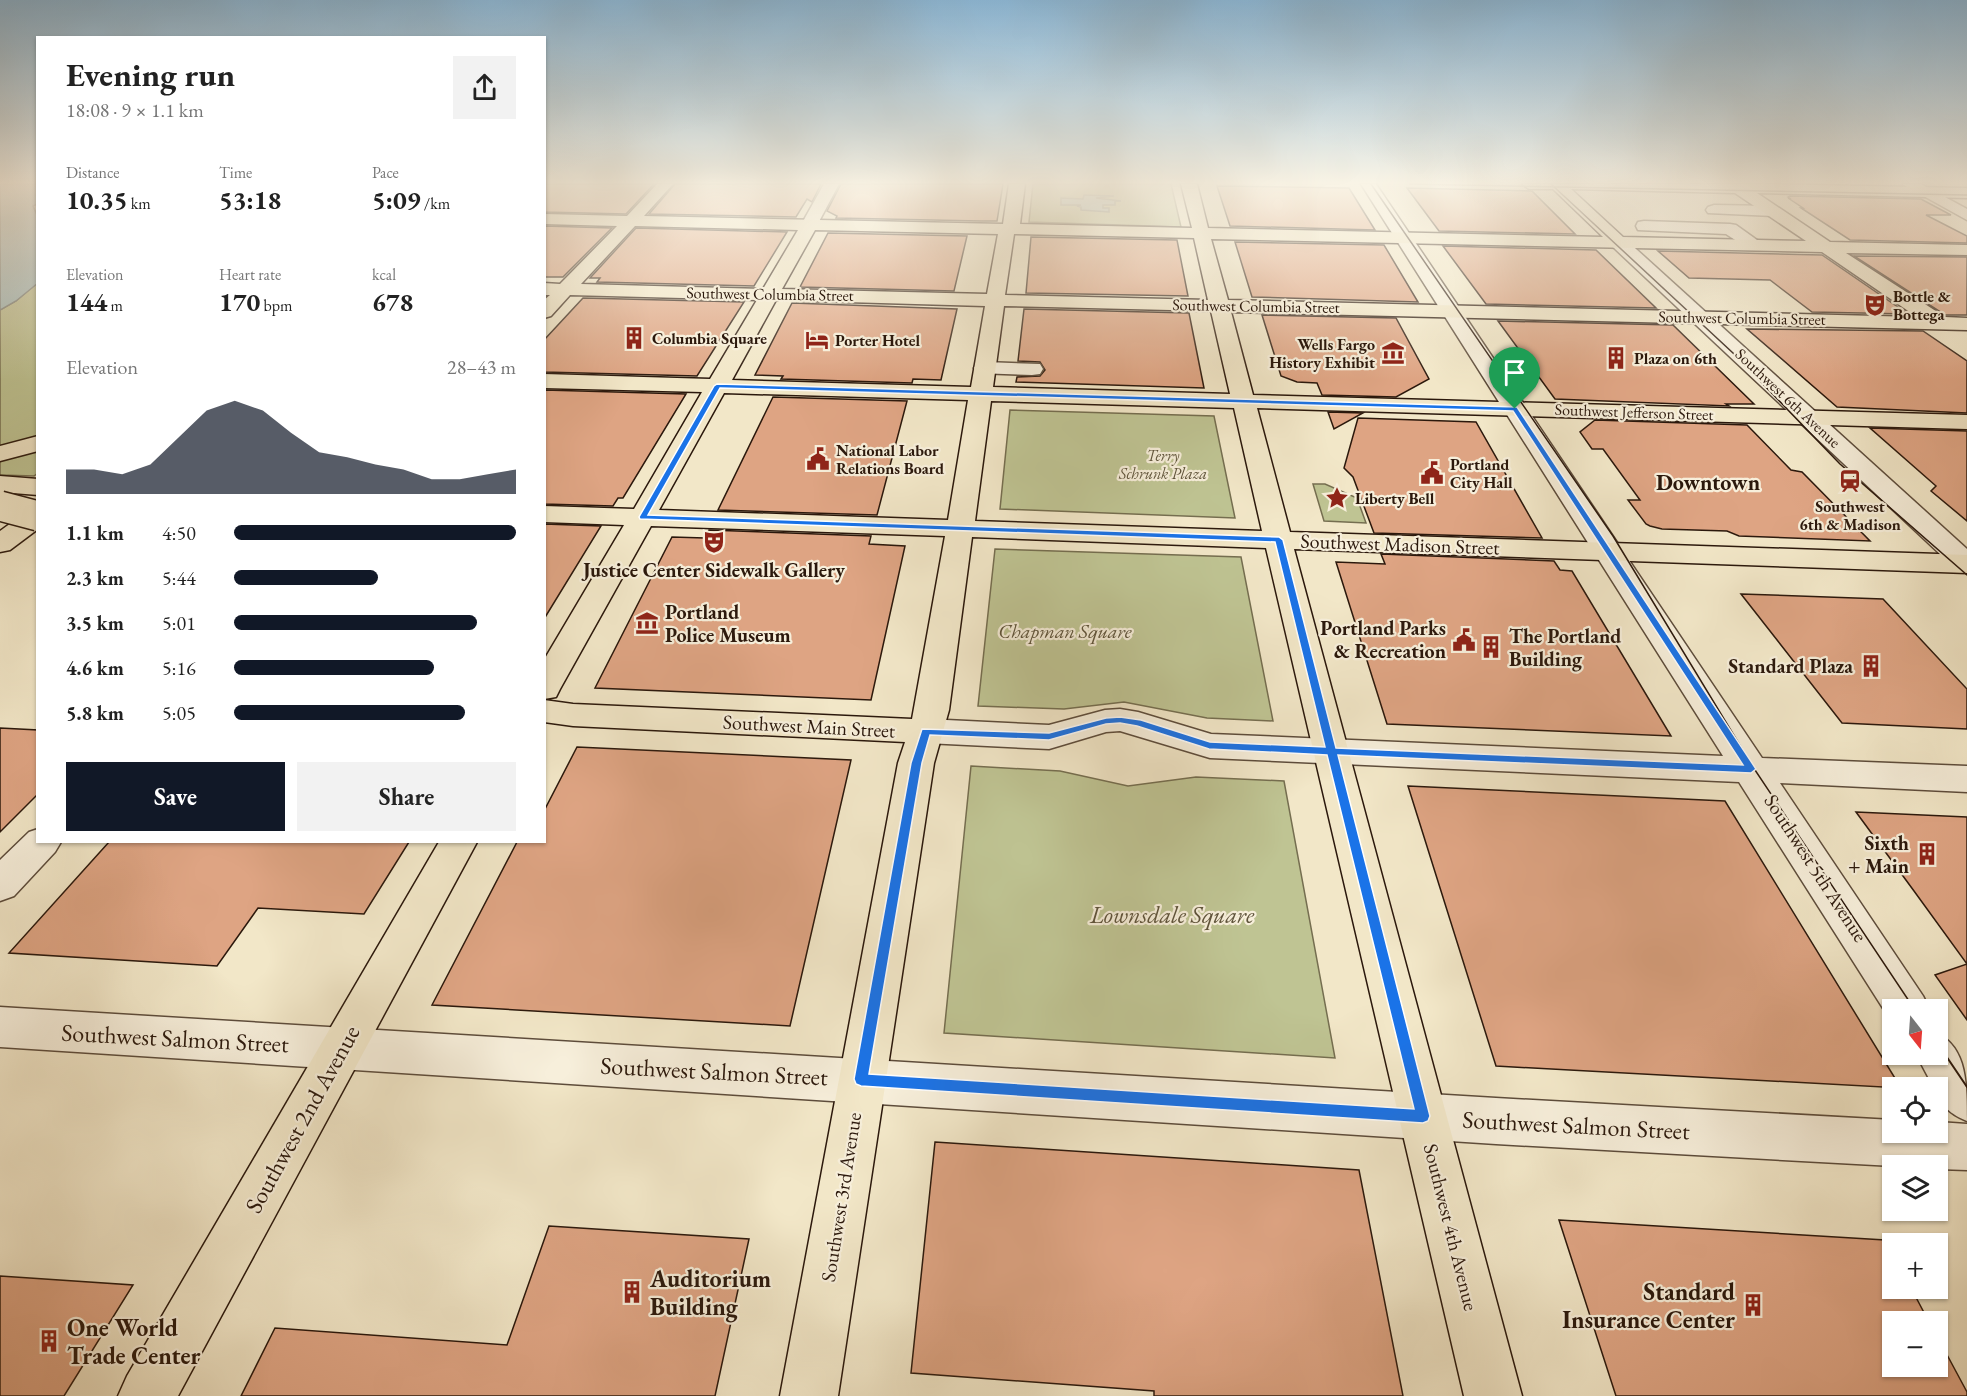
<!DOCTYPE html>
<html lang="en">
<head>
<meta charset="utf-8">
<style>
  body { margin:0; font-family:"EB Garamond",serif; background:#f2f2f2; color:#222; height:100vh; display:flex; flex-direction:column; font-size:22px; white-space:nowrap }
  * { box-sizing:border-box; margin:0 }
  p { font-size:20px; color:#767676 }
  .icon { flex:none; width:33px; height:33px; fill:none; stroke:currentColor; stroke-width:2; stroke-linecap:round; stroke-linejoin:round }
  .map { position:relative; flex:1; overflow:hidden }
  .drawer { position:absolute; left:36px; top:36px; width:510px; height:807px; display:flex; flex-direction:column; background:#fff; border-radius:0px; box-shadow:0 2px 4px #0004 }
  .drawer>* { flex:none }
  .needle { width:39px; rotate:163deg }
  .controls { position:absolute; left:1882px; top:999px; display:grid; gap:12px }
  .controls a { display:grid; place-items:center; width:66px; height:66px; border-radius:0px; background:#fff; box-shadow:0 2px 4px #0004; font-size:30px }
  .pin { position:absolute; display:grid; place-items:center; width:51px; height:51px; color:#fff; margin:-62px -26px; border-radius:50% 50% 50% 0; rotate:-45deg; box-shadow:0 0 6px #0007 }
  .pin .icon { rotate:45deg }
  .round { display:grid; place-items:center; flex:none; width:63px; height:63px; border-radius:0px; background:#f2f2f2 }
  .overview { display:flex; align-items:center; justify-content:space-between; height:102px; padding:0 30px }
  h1 { font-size:33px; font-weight:700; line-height:45px }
  .stats { display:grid; grid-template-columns:repeat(3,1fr); gap:9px; height:102px; padding:6px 30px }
  .stats div { display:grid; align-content:center }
  .stats b { font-size:26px; font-weight:700 }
  .stats small { font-size:16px; font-weight:400 }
  .stats p { font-size:16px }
  .chart { height:168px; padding:12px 30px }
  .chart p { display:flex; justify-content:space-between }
  .chart svg { width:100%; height:108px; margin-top:6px; fill:#111827; opacity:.7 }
  .button { display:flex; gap:12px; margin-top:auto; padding:12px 30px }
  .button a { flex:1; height:69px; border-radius:0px; background:#111827; color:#fff; font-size:24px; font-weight:700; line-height:69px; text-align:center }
  .button a+a { background:#f2f2f2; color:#222 }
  ul { padding:0 30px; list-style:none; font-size:20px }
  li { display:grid; grid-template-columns:96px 72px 1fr; align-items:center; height:45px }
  li i { height:15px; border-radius:8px; background:#111827 }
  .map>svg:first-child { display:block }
</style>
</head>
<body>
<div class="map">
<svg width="1967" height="1396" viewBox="0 0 1967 1396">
  <rect width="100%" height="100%" fill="#f2e7c8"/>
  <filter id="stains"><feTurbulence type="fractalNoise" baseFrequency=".00333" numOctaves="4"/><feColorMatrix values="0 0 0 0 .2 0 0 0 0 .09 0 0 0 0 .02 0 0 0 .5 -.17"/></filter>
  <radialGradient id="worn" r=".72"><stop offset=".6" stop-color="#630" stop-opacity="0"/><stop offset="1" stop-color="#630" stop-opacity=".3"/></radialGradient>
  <g fill="#bfc493" stroke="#756e50" stroke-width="1.5">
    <polygon points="1033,184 1171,184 1181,227 1029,222"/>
    <polygon points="37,283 38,473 34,476 0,475 0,310 16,301"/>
    <polygon points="1010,410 1214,416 1235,518 1000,509"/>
    <polygon points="1313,484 1325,484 1357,498 1366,523 1324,521"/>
    <polygon points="995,549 1241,557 1273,721 1207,718 1124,702 1064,709 978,706"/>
    <polygon points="971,766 1060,771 1128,786 1196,777 1284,781 1335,1058 944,1033"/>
  </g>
  <g fill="#a0bdc0" stroke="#717b78" stroke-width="1.5">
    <polygon points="0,184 37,184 37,204 33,206 37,215 38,283 16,301 0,310"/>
    <polygon points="1084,195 1114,196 1096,198 1121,201 1115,201 1115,205 1103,205 1103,208 1109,208 1109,212 1081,210 1081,207 1077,206 1081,205 1061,205 1061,198 1083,199"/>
  </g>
  <g fill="#dea483" stroke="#2b180c" stroke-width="1.5">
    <polygon points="544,184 654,184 626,214 544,212"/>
    <polygon points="675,184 821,184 812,202 807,199 796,217 649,214"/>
    <polygon points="841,184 1003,184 997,221 981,221 836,218 837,216 827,211"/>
    <polygon points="1217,186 1349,188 1375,230 1230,226"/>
    <polygon points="1407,188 1532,191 1575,234 1439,231"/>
    <polygon points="1790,196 1921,199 1951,215 1926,215 1967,236 1967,243 1850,240 1801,208 1803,208 1788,198 1791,199 1788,197"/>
    <polygon points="544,226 612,228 563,277 544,277"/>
    <polygon points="636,228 787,232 754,286 597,282 600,278 590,278"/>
    <polygon points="828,233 967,236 954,291 800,287"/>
    <polygon points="1031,237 1177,240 1188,296 1026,293"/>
    <polygon points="1235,242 1384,245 1418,302 1252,297"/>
    <polygon points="1443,246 1596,250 1656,308 1486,304"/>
    <polygon points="1658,251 1822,255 1908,314 1812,312 1770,280 1689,278"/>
    <polygon points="1854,256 1967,257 1967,315 1945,315"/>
    <polygon points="583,298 744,302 697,376 544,372 544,340"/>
    <polygon points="792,303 957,309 941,380 913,379 912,383 781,379 783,376 755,375"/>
    <polygon points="1024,309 1189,313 1204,388 1016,382 1017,377 1040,376 1045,370 1040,362 1018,361"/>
    <polygon points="1262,315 1396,318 1429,379 1396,397 1322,395 1317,383 1297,382 1281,376"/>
    <polygon points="1498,321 1673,325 1754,404 1726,404 1729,406 1555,399"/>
    <polygon points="1747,329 1923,331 1967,361 1967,413 1837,407"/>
    <polygon points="544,390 686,394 623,498 618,498 613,506 544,504"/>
    <polygon points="773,397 907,401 877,515 718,510"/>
    <polygon points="1328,412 1363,413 1334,429"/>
    <polygon points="1358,418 1476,422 1542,538 1374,533 1353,477 1344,468"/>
    <polygon points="1595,420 1747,425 1791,470 1802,472 1870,541 1739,536 1727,531 1662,529 1650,526 1646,524 1628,500 1640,500 1603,449 1592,449 1580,432"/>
    <polygon points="1870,428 1967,431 1967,521 1931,491 1936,486"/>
    <polygon points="544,524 601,526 544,619"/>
    <polygon points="709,530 871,536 869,544 905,546 871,700 595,688 672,537 705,538"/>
    <polygon points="1381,554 1554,561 1560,570 1572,571 1671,736 1387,724 1336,562 1385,564"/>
    <polygon points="1741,594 1883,599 1967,689 1967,729 1842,723"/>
    <polygon points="0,728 38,730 38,794 0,832"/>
    <polygon points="577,747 851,760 790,1026 432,1005 517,842 544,842 544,811"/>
    <polygon points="1408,786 1725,801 1901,1088 1496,1066"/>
    <polygon points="1856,812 1967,817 1967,964 1914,891"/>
    <polygon points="109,842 409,842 364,914 258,908 217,966 9,953"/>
    <polygon points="1967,964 1967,1020 1935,975"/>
    <polygon points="935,1142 1359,1170 1403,1396 1154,1396 1154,1391 911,1373"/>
    <polygon points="1559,1220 1885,1240 1893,1254 1893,1288 1911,1288 1929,1322 1893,1322 1893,1366 1938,1366 1938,1338 1967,1392 1967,1396 1616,1396"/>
    <polygon points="549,1226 749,1239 715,1396 241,1396 275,1328 507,1345"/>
    <polygon points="0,1276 133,1285 64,1396 0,1396"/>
  </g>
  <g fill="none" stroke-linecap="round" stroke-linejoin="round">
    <g stroke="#5d4c3b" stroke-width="3">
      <g id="minor">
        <polygon points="824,184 839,184 815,229 803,229 801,225"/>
        <polygon points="1361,184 1376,184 1762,758 1967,766 1967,792 1780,783 1923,996 1930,1010 1893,1010 1893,1024 1739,782 1210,758 1120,731 1106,732 1049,749 926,743 914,739 909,731 914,723 926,719 1049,725 1105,710 1120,709 1138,712 1211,734 1723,756"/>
        <polygon points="1902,184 1921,184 1967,209 1967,220"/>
        <polygon points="1714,205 1773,206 1781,211 1773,216 1708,213 1706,210 1708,207"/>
        <polygon points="1644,221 1730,224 1736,225 1764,245 1761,249 1749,249 1726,234 1638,230 1636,226 1638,222"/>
        <polygon points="1619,238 1625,239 1967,549 1967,573 1957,570 1613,247 1610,243 1613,239"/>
        <polygon points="985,362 1040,364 1043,369 1040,374 1032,375 977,373 974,368 977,363"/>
        <polygon points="38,829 38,842 61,842 55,852 14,896 0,901 0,860 29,832"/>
        <polygon points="0,1007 1496,1098 1893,1120 1893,1132 1938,1132 1938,1122 1967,1124 1967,1170 1938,1169 1938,1166 1893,1166 1496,1144 0,1047"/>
        <path d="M1938 1034C1967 1048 1967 1085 1967 1121 1952 1115 1938 1105 1938 1088H1934L1916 1054H1938Z"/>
      </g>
    </g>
    <g stroke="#2b180c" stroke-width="3">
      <g id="major">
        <path d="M657 184H673L644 216 1003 224 1009 184H1025L1020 224 1192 228 1181 184H1197L1208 228 1603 237 1553 189H1529L1522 184H1766L1967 188V198L1757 193 1830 242 1967 245V255L1846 253 1945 317 1967 318V330L1231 312 1253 395 1967 415V429L1257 408 1290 532 1967 555V573L1294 549 1522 1396H1464L1266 548 972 537 949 710 934 763 838 1396H780L898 763 905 742 573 726 544 722V700L573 704 912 719 945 536 651 526 560 689 556 697 544 699V660L624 525 544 522V506L634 509 702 392 544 388V374L710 379 757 300 570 295 551 316 544 318V300L550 295H544V283L560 284 617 226 544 224V214L627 216ZM1571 189 1735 193 1806 241 1623 237ZM635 226 798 230 763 289 581 284ZM815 230 998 234 987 294 782 289ZM1014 234 1194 238 1208 300 1005 295ZM1211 239 1822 252 1917 317 1228 300ZM776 300 985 306 971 387 732 380ZM1004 306 1211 311 1230 394 993 387ZM724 393 968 400 948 520 659 510ZM991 401 1234 408 1262 531 975 521Z"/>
        <polygon points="38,436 38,451 0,461 0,446"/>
        <polygon points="0,476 38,479 38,495 0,492"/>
        <polygon points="38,508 38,529 10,550 0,552 0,531 29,510"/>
        <polygon points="439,842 477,842 178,1396 118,1396 127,1376"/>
      </g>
    </g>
    <use href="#minor" fill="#f7efdb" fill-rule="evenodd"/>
    <use href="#major" fill="#f2e7c8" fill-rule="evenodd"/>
    <g stroke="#2b180c" stroke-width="1.5">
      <polyline points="1371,184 1613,536 1755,770 1915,1010"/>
      <polyline points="1410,184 1967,195"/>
      <polyline points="1551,184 1733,353 1840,464 1967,575"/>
    </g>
    <polyline stroke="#2b180c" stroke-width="2" points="1938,1044 1967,1087"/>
    <g stroke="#2b180c" stroke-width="32" stroke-linecap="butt">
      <polyline id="major-bridge" points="0,506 38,516"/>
    </g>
    <use href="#major-bridge" stroke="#f2e7c8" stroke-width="29"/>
  </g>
  <linearGradient id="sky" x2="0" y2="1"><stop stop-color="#8bb8d8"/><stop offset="0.48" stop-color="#f9f4e6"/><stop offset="1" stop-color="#f9f4e6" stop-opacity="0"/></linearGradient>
  <rect width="1967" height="380" fill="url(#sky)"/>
  <path fill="#1a73e8" stroke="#fff" stroke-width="1.5" fill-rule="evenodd" d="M717 384 1517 407 1756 769 1751 773 1338 755 1430 1116 1428 1121 1423 1123 861 1086 856 1084 854 1079 911 763 922 729 1049 733 1106 718 1120 717 1141 720 1210 742 1325 747 1275 542 640 519 639 517 714 386ZM720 388 1513 411 1743 765 1336 748 1283 540 1279 537 648 515ZM1120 723 1137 726 1209 749 1327 755 1414 1109 869 1074 922 763 930 735 1049 740 1106 724Z"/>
  <defs>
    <g id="theatre-bare" transform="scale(1.8)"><path d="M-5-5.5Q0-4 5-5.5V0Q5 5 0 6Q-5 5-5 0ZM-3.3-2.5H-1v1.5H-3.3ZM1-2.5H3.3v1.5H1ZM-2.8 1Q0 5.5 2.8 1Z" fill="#8f2418" stroke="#f7efdb" stroke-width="2.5" paint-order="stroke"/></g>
    <g id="building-bare" transform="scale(1.8)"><path d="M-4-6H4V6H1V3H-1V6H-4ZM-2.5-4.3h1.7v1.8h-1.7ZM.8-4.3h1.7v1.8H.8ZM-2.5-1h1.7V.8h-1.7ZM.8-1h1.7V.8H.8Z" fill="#8f2418" stroke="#f7efdb" stroke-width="2.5" paint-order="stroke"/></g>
    <g id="hotel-bare" transform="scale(1.8)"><path d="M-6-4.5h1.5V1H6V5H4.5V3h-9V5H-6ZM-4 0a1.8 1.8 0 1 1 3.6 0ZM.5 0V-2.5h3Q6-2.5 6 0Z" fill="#8f2418" stroke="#f7efdb" stroke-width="2.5" paint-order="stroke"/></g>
    <g id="museum-bare" transform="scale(1.8)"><path d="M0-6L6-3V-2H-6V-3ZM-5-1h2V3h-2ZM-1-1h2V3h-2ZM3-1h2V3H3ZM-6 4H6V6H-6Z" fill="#8f2418" stroke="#f7efdb" stroke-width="2.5" paint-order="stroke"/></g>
    <g id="civic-bare" transform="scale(1.8)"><path d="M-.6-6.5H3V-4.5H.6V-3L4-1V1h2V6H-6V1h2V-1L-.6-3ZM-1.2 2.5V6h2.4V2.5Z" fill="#8f2418" stroke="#f7efdb" stroke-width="2.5" paint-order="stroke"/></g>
    <g id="station-bare" transform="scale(1.8)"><path d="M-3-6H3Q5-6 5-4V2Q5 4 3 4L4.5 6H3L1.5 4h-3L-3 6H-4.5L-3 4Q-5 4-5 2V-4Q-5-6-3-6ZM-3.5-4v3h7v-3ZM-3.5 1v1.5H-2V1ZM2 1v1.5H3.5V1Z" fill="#8f2418" stroke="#f7efdb" stroke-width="2.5" paint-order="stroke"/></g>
    <g id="sight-bare" transform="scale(1.8)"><path d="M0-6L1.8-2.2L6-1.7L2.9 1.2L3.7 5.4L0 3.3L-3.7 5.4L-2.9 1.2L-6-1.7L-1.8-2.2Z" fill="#8f2418" stroke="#f7efdb" stroke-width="2.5" paint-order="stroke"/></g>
  </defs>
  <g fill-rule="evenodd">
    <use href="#theatre-bare" x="1875" y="305"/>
    <use href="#building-bare" x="634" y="338"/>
    <use href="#hotel-bare" x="817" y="340"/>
    <use href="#museum-bare" x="1393" y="353"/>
    <use href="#building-bare" x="1616" y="358"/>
    <use href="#civic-bare" x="818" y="459"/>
    <use href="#civic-bare" x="1432" y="473"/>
    <use href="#station-bare" x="1850" y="481"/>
    <use href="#sight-bare" x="1337" y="498"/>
    <use href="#theatre-bare" x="714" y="542"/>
    <use href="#museum-bare" x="647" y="623"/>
    <use href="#civic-bare" x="1464" y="640"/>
    <use href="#building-bare" x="1491" y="647"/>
    <use href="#building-bare" x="1871" y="666"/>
    <use href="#building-bare" x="1927" y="854"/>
    <use href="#building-bare" x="632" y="1292"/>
    <use href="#building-bare" x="1753" y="1305"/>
    <use href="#building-bare" x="49" y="1341"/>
  </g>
  <g text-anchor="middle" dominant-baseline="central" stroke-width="4.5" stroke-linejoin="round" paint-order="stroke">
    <g font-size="16" fill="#2b180c" stroke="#f7efdb">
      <text transform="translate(770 294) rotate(1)">Southwest Columbia Street</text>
      <text transform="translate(1256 306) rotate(1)">Southwest Columbia Street</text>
      <text transform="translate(1742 318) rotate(1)">Southwest Columbia Street</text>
      <text transform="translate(1788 398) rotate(43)">Southwest 6th Avenue</text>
      <text transform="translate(1634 412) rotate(2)">Southwest Jefferson Street</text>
    </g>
    <g font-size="16" font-weight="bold" fill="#2b180c" stroke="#f7efdb" text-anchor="start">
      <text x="1893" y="296">Bottle &amp;<tspan x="1893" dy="18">Bottega</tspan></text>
      <text x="652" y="338">Columbia Square</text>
      <text x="835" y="340">Porter Hotel</text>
      <text x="1375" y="344" text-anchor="end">Wells Fargo<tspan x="1375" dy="18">History Exhibit</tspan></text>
      <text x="1634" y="358">Plaza on 6th</text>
      <text x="836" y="450">National Labor<tspan x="836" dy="18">Relations Board</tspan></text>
      <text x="1450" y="464">Portland<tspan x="1450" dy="18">City Hall</tspan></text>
      <text x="1355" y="498">Liberty Bell</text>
      <text x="1850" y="506" text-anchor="middle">Southwest<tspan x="1850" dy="18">6th &amp; Madison</tspan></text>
    </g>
    <g font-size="16" font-style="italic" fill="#5f543b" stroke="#f7efdb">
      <text x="1163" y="455">Terry<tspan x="1163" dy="18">Schrunk Plaza</tspan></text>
    </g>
    <g font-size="20" fill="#2b180c" stroke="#f7efdb">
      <text transform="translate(1400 544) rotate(2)">Southwest Madison Street</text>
      <text transform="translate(809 726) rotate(3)">Southwest Main Street</text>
      <text transform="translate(1816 868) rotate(57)">Southwest 5th Avenue</text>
      <text transform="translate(841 1197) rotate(-81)">Southwest 3rd Avenue</text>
      <text transform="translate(1451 1227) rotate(76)">Southwest 4th Avenue</text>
    </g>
    <g font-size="20" font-weight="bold" fill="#2b180c" stroke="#f7efdb" text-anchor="end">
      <text x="714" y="570" text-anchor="middle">Justice Center Sidewalk Gallery</text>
      <text x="665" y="612" text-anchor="start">Portland<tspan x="665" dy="23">Police Museum</tspan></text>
      <text x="1446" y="628">Portland Parks<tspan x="1446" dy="23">&amp; Recreation</tspan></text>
      <text x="1509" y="636" text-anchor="start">The Portland<tspan x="1509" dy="23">Building</tspan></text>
      <text x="1853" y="666">Standard Plaza</text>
      <text x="1909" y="843">Sixth<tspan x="1909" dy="23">+ Main</tspan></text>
    </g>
    <g font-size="20" font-style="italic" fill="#5f543b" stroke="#f7efdb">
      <text x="1065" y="631">Chapman Square</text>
    </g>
    <g font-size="22" font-weight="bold" fill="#2b180c" stroke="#f7efdb">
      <text x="1708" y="482">Downtown</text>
    </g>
    <g font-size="24" font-style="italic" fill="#5f543b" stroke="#f7efdb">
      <text x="1172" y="914">Lownsdale Square</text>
    </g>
    <g font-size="24" fill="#2b180c" stroke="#f7efdb">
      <text transform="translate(175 1038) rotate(3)">Southwest Salmon Street</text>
      <text transform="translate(714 1071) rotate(3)">Southwest Salmon Street</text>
      <text transform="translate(302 1119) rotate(-61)">Southwest 2nd Avenue</text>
      <text transform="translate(1576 1125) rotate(3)">Southwest Salmon Street</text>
    </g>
    <g font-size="24" font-weight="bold" fill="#2b180c" stroke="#f7efdb" text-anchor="start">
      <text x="650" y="1278">Auditorium<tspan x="650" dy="28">Building</tspan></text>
      <text x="1735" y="1291" text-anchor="end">Standard<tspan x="1735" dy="28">Insurance Center</tspan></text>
      <text x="67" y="1327">One World<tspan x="67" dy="28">Trade Center</tspan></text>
    </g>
  </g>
  <rect width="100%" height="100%" filter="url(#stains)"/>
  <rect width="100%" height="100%" fill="url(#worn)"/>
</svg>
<div class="controls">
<a><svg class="needle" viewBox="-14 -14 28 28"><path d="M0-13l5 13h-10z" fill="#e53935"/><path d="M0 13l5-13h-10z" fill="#767676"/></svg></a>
<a><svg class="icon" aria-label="locate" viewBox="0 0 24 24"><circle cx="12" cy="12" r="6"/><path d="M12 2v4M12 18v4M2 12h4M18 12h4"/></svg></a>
<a><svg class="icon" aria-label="layers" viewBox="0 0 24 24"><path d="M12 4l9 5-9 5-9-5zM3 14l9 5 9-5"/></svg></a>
<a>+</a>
<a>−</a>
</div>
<div class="pin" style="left:1515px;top:409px;background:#1e9e55"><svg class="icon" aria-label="arrive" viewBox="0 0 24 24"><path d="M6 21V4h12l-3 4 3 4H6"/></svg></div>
<section class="drawer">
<div class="overview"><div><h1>Evening run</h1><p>18:08 · 9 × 1.1 km</p></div><a class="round"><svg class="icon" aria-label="share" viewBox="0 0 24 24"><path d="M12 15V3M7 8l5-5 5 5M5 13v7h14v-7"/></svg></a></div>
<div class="stats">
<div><p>Distance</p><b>10.35<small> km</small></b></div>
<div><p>Time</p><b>53:18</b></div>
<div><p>Pace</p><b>5:09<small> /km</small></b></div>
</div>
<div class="stats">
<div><p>Elevation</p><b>144<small> m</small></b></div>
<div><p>Heart rate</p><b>170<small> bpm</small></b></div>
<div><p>kcal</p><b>678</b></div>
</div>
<div class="chart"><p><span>Elevation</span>28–43 m</p>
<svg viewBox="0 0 160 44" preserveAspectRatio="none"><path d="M0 44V34L10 34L20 36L30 32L40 21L50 10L60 6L70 10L80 19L90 27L100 29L110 32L120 34L130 38L140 38L150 36L160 34V44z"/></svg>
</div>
<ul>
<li><b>1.1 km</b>4:50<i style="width:100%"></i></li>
<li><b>2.3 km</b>5:44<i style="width:51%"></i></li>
<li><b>3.5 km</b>5:01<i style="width:86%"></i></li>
<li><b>4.6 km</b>5:16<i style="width:71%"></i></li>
<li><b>5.8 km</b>5:05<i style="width:82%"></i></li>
</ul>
<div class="button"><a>Save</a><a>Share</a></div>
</section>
</div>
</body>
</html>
